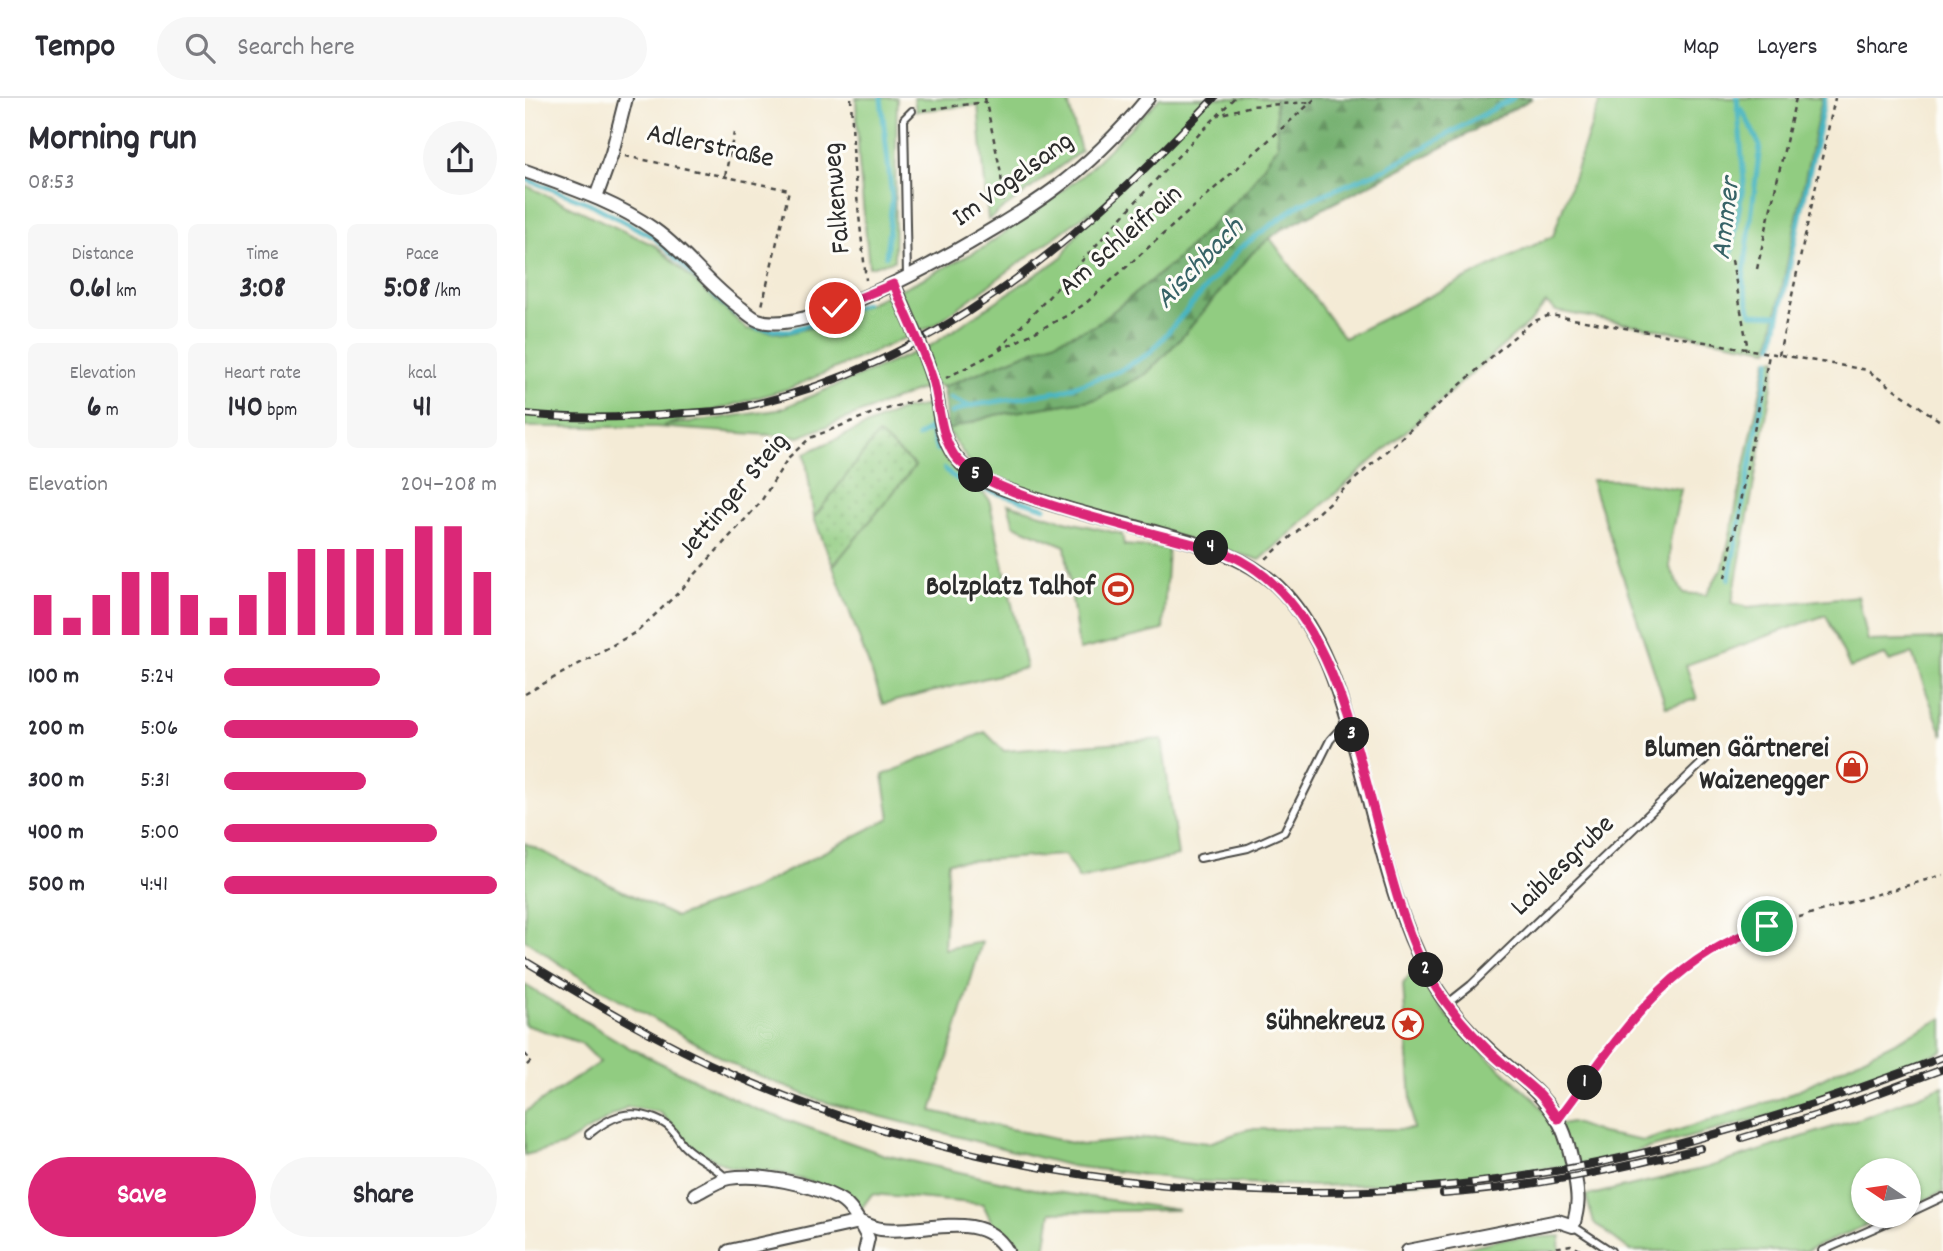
<!DOCTYPE html>
<html lang="en">
<head>
<meta charset="utf-8">
<style>
  body { margin:0; font-family:Dekko,sans-serif; background:#f7f7f7; color:#2b2b33; height:100vh; display:flex; flex-direction:column; font-size:26px; white-space:nowrap }
  * { box-sizing:border-box; margin:0 }
  p { font-size:23px; color:#7c7c81 }
  .icon { flex:none; width:38px; height:38px; fill:none; stroke:currentColor; stroke-width:2; stroke-linecap:round; stroke-linejoin:round }
  .map { position:relative; flex:1; overflow:hidden }
  .sheet { display:flex; flex-direction:column; background:#fff; width:525px }
  .sheet>* { flex:none }
  .needle { width:46px; rotate:283deg }
  .tools { position:absolute; left:1326px; top:1060px; display:grid; gap:14px }
  .tools a { display:grid; place-items:center; width:70px; height:70px; border-radius:50%; background:#fff; box-shadow:0 2px 5px #0004; font-size:35px }
  .pin { position:absolute; display:grid; place-items:center; width:60px; height:60px; color:#fff; margin:-30px; border:4px solid #fff; border-radius:50%; box-shadow:0 2px 7px #0007 }
  .km { position:absolute; width:35px; height:35px; margin:-18px; border-radius:50%; background:#222; color:#fff; font-size:19px; line-height:35px; text-align:center }
  .round { display:grid; place-items:center; flex:none; width:74px; height:74px; border-radius:37px; background:#f7f7f7 }
  .headline { display:flex; align-items:center; justify-content:space-between; height:119px; padding:0 28px }
  h1 { font-size:38px; font-weight:800; line-height:52px }
  .figures { display:grid; grid-template-columns:repeat(3,1fr); gap:10px; height:119px; padding:7px 28px }
  .figures div { display:grid; align-content:center; border-radius:10px; background:#f7f7f7; text-align:center }
  .figures b { font-size:30px; font-weight:800 }
  .figures small { font-size:19px; font-weight:400 }
  .figures p { font-size:19px }
  .chart { height:196px; padding:14px 28px }
  .chart p { display:flex; justify-content:space-between }
  .chart svg { width:100%; height:126px; margin-top:7px; stroke:#db2777; stroke-width:6 }
  .button { display:flex; gap:14px; margin-top:auto; padding:14px 28px }
  .button a { flex:1; height:80px; border-radius:42px; background:#db2777; color:#fff; font-size:28px; font-weight:800; line-height:80px; text-align:center }
  .button a+a { background:#f7f7f7; color:#2b2b33 }
  ul { padding:0 28px; list-style:none; font-size:23px }
  li { display:grid; grid-template-columns:112px 84px 1fr; align-items:center; height:52px }
  li i { height:18px; border-radius:9px; background:#db2777 }
  header { display:flex; align-items:center; gap:42px; box-sizing:border-box; height:98px; padding:0 35px; background:#fff; border-bottom:2px solid #e1e1e2 }
  header strong { font-size:33px }
  nav { display:flex; gap:38px; margin-inline-start:auto; font-size:24px }
  .search { width:490px; height:63px; background:#f7f7f7; display:flex; align-items:center; gap:18px; box-sizing:border-box; padding:0 24px; border-radius:38px; color:#7c7c81; font-size:26px }
  main { display:flex; flex:1; min-height:0 }
  .map>svg:first-child { display:block }
</style>
</head>
<body>
<header>
<strong>Tempo</strong>
<div class="search"><svg class="icon" aria-label="search" viewBox="0 0 24 24"><circle cx="10" cy="10" r="6"/><path d="M15 15l6 6"/></svg>Search here</div>
<nav><a>Map</a><a>Layers</a><a>Share</a></nav>
</header>
<main>
<section class="sheet">
<div class="headline"><div><h1>Morning run</h1><p>08:53</p></div><a class="round"><svg class="icon" aria-label="share" viewBox="0 0 24 24"><path d="M12 15V3M7 8l5-5 5 5M5 13v7h14v-7"/></svg></a></div>
<div class="figures">
<div><p>Distance</p><b>0.61<small> km</small></b></div>
<div><p>Time</p><b>3:08</b></div>
<div><p>Pace</p><b>5:08<small> /km</small></b></div>
</div>
<div class="figures">
<div><p>Elevation</p><b>6<small> m</small></b></div>
<div><p>Heart rate</p><b>140<small> bpm</small></b></div>
<div><p>kcal</p><b>41</b></div>
</div>
<div class="chart"><p><span>Elevation</span>204–208 m</p>
<svg viewBox="0 0 160 44" preserveAspectRatio="none"><path d="M5 44V30M15 44V38M25 44V30M35 44V22M45 44V22M55 44V30M65 44V38M75 44V30M85 44V22M95 44V14M105 44V14M115 44V14M125 44V14M135 44V6M145 44V6M155 44V22"/></svg>
</div>
<ul>
<li><b>100 m</b>5:24<i style="width:57%"></i></li>
<li><b>200 m</b>5:06<i style="width:71%"></i></li>
<li><b>300 m</b>5:31<i style="width:52%"></i></li>
<li><b>400 m</b>5:00<i style="width:78%"></i></li>
<li><b>500 m</b>4:41<i style="width:100%"></i></li>
</ul>
<div class="button"><a>Save</a><a>Share</a></div>
</section>
<div class="map">
<svg width="1418" height="1153" viewBox="0 0 1418 1153">
  <defs>
    <pattern id="forest-firs" width="22" height="20" patternUnits="userSpaceOnUse" patternTransform="scale(1.75)"><rect width="22" height="20" fill="#74b06f"/><path d="M5 1l3.5 6h-7zM16 11l3.5 6h-7z" fill="#5f8f5b"/></pattern>
    <pattern id="garden-dots" width="8" height="8" patternUnits="userSpaceOnUse" patternTransform="scale(1.75)"><rect width="8" height="8" fill="#91cc81"/><path d="M2 2h.1M6 6h.1" fill="none" stroke="#7daf70" stroke-width="1.8" stroke-linecap="round"/></pattern>
  </defs>
  <rect width="100%" height="100%" fill="#fdfcf7"/>
  <filter id="ink" filterUnits="userSpaceOnUse"><feTurbulence type="fractalNoise" baseFrequency=".0143" numOctaves="2"/><feDisplacementMap in="SourceGraphic" scale="14" xChannelSelector="R" yChannelSelector="G"/><feConvolveMatrix kernelMatrix="1 2 1 2 8 2 1 2 1" color-interpolation-filters="sRGB"/></filter>
  <filter id="wash" filterUnits="userSpaceOnUse"><feTurbulence type="fractalNoise" baseFrequency=".00686" numOctaves="4" result="noise"/><feDisplacementMap in="SourceGraphic" scale="28" xChannelSelector="R" yChannelSelector="G"/><feGaussianBlur stdDeviation="1.57" result="paint"/><feColorMatrix in="noise" values="0 0 0 0 0 0 0 0 0 0 0 0 0 0 0 0 0 1.4 0 .05"/><feComposite in="paint" operator="in"/></filter>
  <g filter="url(#wash)">
    <rect width="100%" height="100%" fill="#f4ebd6"/>
    <g fill="#91cc81" stroke="#5e7c56" stroke-width="2" fill-rule="evenodd">
      <polygon points="331,0 372,0 369,163 344,169 334,65"/>
      <polygon points="389,0 542,0 556,53 463,122 453,7 391,13"/>
      <path d="M635 0H750L753 47 722 92 649 164 571 227 418 289 409 286 274 339 131 329H0V87L131 148 222 231 261 236 295 227 391 184 458 150 557 78ZM567 112 537 159 405 248 253 312 138 328 265 290 408 228Z"/>
      <polygon points="1076,0 1297,0 1244,251 1031,213 1021,205 1007,222 735,462 580,418 484,388 448,369 422,332 470,317 572,301 621,276 657,239 727,155 745,140 819,240 1028,138"/>
      <polygon points="1252,260 1207,505 1223,509 1333,498 1343,543 1418,541 1418,638 1387,556 1364,563 1360,557 1325,570 1301,517 1161,567 1172,601 1141,609 1066,382 1094,382 1156,391 1145,441 1145,470 1158,495 1181,497 1199,466 1242,262"/>
      <polygon points="405,307 418,352 418,358 464,401 501,570 358,606 308,468 390,368 353,337 289,420 280,355 376,312"/>
      <polygon points="483,406 540,423 597,436 599,447 643,451 638,532 554,552 540,448 489,427"/>
      <polygon points="460,634 479,653 637,641 653,758 554,781 540,757 423,764 419,851 457,844 407,1013 556,1047 632,1039 684,1045 724,1031 888,1031 878,886 891,868 916,911 957,954 1010,1002 1028,1028 1046,1024 1076,1035 1119,1043 1259,999 1418,920 1418,953 1267,1012 1063,1066 893,1085 788,1088 670,1083 546,1068 296,1003 217,971 50,876 0,842 0,745 151,819 228,791 365,720 358,677"/>
      <polygon points="0,887 105,950 228,1010 360,1057 509,1091 654,1112 526,1114 520,1153 491,1153 489,1146 469,1129 458,1106 347,1096 336,1111 318,1094 255,1075 205,1069 168,1051 135,1014 102,1009 37,1048 0,1057 0,1014 75,964 56,945 0,927"/>
      <polygon points="1418,988 1418,1094 1384,1109 1384,1073 1339,1073 1339,1118 1363,1118 1281,1153 1106,1153 1069,1125 1061,1098 1181,1070 1345,1017"/>
      <polygon points="1036,1138 1034,1147 1036,1153 928,1153 977,1141"/>
    </g>
    <polygon fill="url(#forest-firs)" stroke="#506e4d" stroke-width="2" points="750,0 1008,0 924,46 754,133 727,155 657,239 621,276 572,301 470,317 422,332 418,289 571,227 649,164 722,92 753,47"/>
    <polygon fill="url(#garden-dots)" stroke="#5e7c56" stroke-width="2" points="353,336 390,368 308,468 289,420"/>
    <g fill="none" stroke-linecap="round" stroke-linejoin="round">
      <g stroke="#48b6c2" stroke-width="5">
        <polyline points="356,0 367,101 361,158"/>
        <polyline points="1212,11 1217,11 1235,48 1218,184 1226,216 1254,217"/>
        <polyline points="0,81 64,105 130,140 202,209 232,230 264,233 310,218 340,205"/>
        <polyline points="1206,156 1219,84 1212,0"/>
        <polyline points="1248,247 1300,0"/>
        <polyline points="425,300 444,308"/>
        <polyline points="426,315 444,308 536,293 594,273 625,255 715,150 775,106 862,70 988,0"/>
        <polyline points="393,339 405,330 412,352"/>
        <polyline points="420,371 426,377 437,384 520,410"/>
        <polyline points="1204,481 1245,262"/>
        <polyline points="793,560 809,599"/>
        <polyline points="819,633 830,674"/>
      </g>
    </g>
  </g>
  <g filter="url(#ink)">
    <g fill="none" stroke-linecap="round" stroke-linejoin="round">
      <g stroke="#494845" stroke-width="10">
        <g id="lane">
          <polyline points="382,179 379,21 387,13"/>
          <polyline points="675,760 723,750 759,734 805,642 823,622"/>
          <polyline points="922,906 946,887 1182,660"/>
          <path d="M64 1036C85 1019 103 1010 130 1021 135 1023 140 1025 144 1029 151 1035 154 1044 161 1050 174 1062 188 1066 201 1080"/>
          <polyline points="1384,1115 1418,1099"/>
          <polyline points="1048,1128 1086,1153"/>
          <polyline points="1297,1153 1377,1118"/>
        </g>
      </g>
      <g stroke="#494845" stroke-width="16">
        <g id="street">
          <path d="M0 73C44 89 91 104 130 132 161 154 184 188 216 210 221 214 227 220 233 222 289 243 479 128 528 92 562 67 596 33 623 0"/>
          <polyline points="71,99 87,55 101,0"/>
          <path d="M369 186C382 219 400 252 409 286 415 311 414 337 430 358 446 381 475 390 501 398 537 410 574 420 611 429 664 444 720 453 759 495 797 537 813 590 828 643 851 721 865 806 904 878 919 905 941 931 964 952 987 974 1014 991 1031 1019 1041 1034 1045 1054 1049 1072 1053 1098 1055 1103 1048 1128L1033 1123 883 1153"/>
          <path d="M170 1096C180 1091 193 1082 204 1080 235 1075 286 1086 314 1101 327 1108 336 1127 343 1140L340 1153"/>
          <path d="M204 1153 335 1124C341 1126 349 1130 356 1131 398 1137 456 1109 482 1153"/>
        </g>
      </g>
      <g stroke="#494845" stroke-width="2.5" stroke-dasharray="5 5" stroke-linecap="butt">
        <polyline points="326,0 329,71 341,182"/>
        <polyline points="460,0 476,75 478,108"/>
        <polyline points="709,0 693,17 726,8 786,4"/>
        <polyline points="398,12 461,4"/>
        <polyline points="100,58 264,92 237,208"/>
        <polyline points="200,78 209,35"/>
        <polyline points="1207,162 1223,252"/>
        <polyline points="1232,171 1271,0"/>
        <path d="M474 251C549 175 617 93 693 17"/>
        <polyline points="1254,257 1310,0"/>
        <polyline points="421,280 543,217 561,205 791,0"/>
        <polyline points="741,461 983,244 1007,224 1025,217 1342,272 1418,325"/>
        <polyline points="1200,480 1244,257"/>
        <polyline points="0,596 113,533 155,493 235,405 263,360 285,340 348,315 397,301"/>
        <polyline points="0,956 6,963 0,969"/>
        <polyline points="1041,1010 1117,911 1154,874 1173,860 1213,837 1418,777"/>
        <polyline points="1012,1153 1046,1147 1057,1153"/>
      </g>
      <use href="#lane" stroke="#fff" stroke-width="6"/>
      <use href="#street" stroke="#fff" stroke-width="12"/>
      <g stroke="#2b2b2b" stroke-width="8">
        <g id="rail">
          <path d="M0 316C54 322 105 320 159 315 176 314 195 314 212 310 407 270 557 141 689 0"/>
          <path d="M0 863C68 904 137 945 209 977 474 1093 794 1124 1077 1064 1194 1039 1307 1002 1418 959"/>
          <polyline points="1217,1040 1308,1012 1418,971"/>
          <path d="M918 1096C1009 1089 1089 1072 1176 1050"/>
        </g>
      </g>
      <use href="#rail" stroke="#fdfcf7" stroke-width="5" stroke-dasharray="16" stroke-linecap="butt"/>
    </g>
  </g>
  <g fill="none" stroke-linecap="round" stroke-linejoin="round" filter="url(#ink)">
    <g stroke="#fff" stroke-width="14">
      <path id="route" d="M310 210 369 186C381 219 399 251 409 285 415 310 415 335 429 357 459 402 645 436 703 456 842 514 837 760 905 880 920 906 941 930 962 951 978 967 997 980 1014 996 1021 1003 1027 1013 1033 1021 1094 940 1139 861 1242 828"/>
    </g>
    <use href="#route" stroke="#db2777" stroke-width="9"/>
  </g>
  <defs>
    <g id="stadium-ring" transform="scale(1.575)"><circle r="9.5" fill="#fdfcf7" stroke="#c8321e" stroke-width="1.5"/><path d="M0-5a6.5 5 0 1 0 0 10a6.5 5 0 1 0 0-10ZM-3.5-1.8h7v3.6h-7Z" fill="#c8321e"/></g>
    <g id="shop-ring" transform="scale(1.575)"><circle r="9.5" fill="#fdfcf7" stroke="#c8321e" stroke-width="1.5"/><path d="M-5-2.5h2.3a2.7 3.5 0 0 1 5.4 0H5L5.5 6h-11ZM-1.5-2.5h3a1.5 2.3 0 0 0-3 0Z" fill="#c8321e"/></g>
    <g id="sight-ring" transform="scale(1.575)"><circle r="9.5" fill="#fdfcf7" stroke="#c8321e" stroke-width="1.5"/><path d="M0-6L1.8-2.2L6-1.7L2.9 1.2L3.7 5.4L0 3.3L-3.7 5.4L-2.9 1.2L-6-1.7L-1.8-2.2Z" fill="#c8321e"/></g>
  </defs>
  <g fill-rule="evenodd">
    <use href="#stadium-ring" x="593" y="491"/>
    <use href="#shop-ring" x="1327" y="669"/>
    <use href="#sight-ring" x="883" y="926"/>
  </g>
  <g text-anchor="middle" dominant-baseline="central" stroke-width="6" stroke-linejoin="round" paint-order="stroke">
    <g font-size="28" fill="#2b2b2b" stroke="#fdfcf7">
      <text transform="translate(185 50) rotate(12)">Adlerstraße</text>
      <text transform="translate(489 83) rotate(-36)">Im Vogelsang</text>
      <text transform="translate(314 100) rotate(-95)">Falkenweg</text>
      <text transform="translate(597 144) rotate(-41)">Am Schleifrain</text>
      <text transform="translate(210 399) rotate(-50)">Jettinger Steig</text>
      <text transform="translate(1039 769) rotate(-44)">Laiblesgrube</text>
    </g>
    <g font-size="28" font-weight="bold" fill="#2b2b2b" stroke="#fdfcf7" text-anchor="end">
      <text x="570" y="491">Bolzplatz Talhof</text>
      <text x="1304" y="653">Blumen Gärtnerei<tspan x="1304" dy="32">Waizenegger</tspan></text>
      <text x="860" y="926">Sühnekreuz</text>
    </g>
    <g font-size="30" font-style="italic" fill="#376367" stroke="#fdfcf7">
      <text transform="translate(1203 121) rotate(-83)">Ammer</text>
      <text transform="translate(676 167) rotate(-46)">Aischbach</text>
    </g>
  </g>
</svg>
<div class="tools">
<a><svg class="needle" viewBox="-14 -14 28 28"><path d="M0-13l5 13h-10z" fill="#e53935"/><path d="M0 13l5-13h-10z" fill="#7c7c81"/></svg></a>
</div>
<div class="pin" style="left:1242px;top:828px;background:#1e9e55"><svg class="icon" aria-label="arrive" viewBox="0 0 24 24"><path d="M6 21V4h12l-3 4 3 4H6"/></svg></div>
<div class="pin" style="left:310px;top:210px;background:#d93025"><svg class="icon" aria-label="check" viewBox="0 0 24 24"><path d="M5 12l5 5 9-10"/></svg></div>
<b class="km" style="left:1060px;top:985px">1</b>
<b class="km" style="left:901px;top:872px">2</b>
<b class="km" style="left:827px;top:637px">3</b>
<b class="km" style="left:686px;top:450px">4</b>
<b class="km" style="left:451px;top:377px">5</b>
</div>
</main>
</body>
</html>
